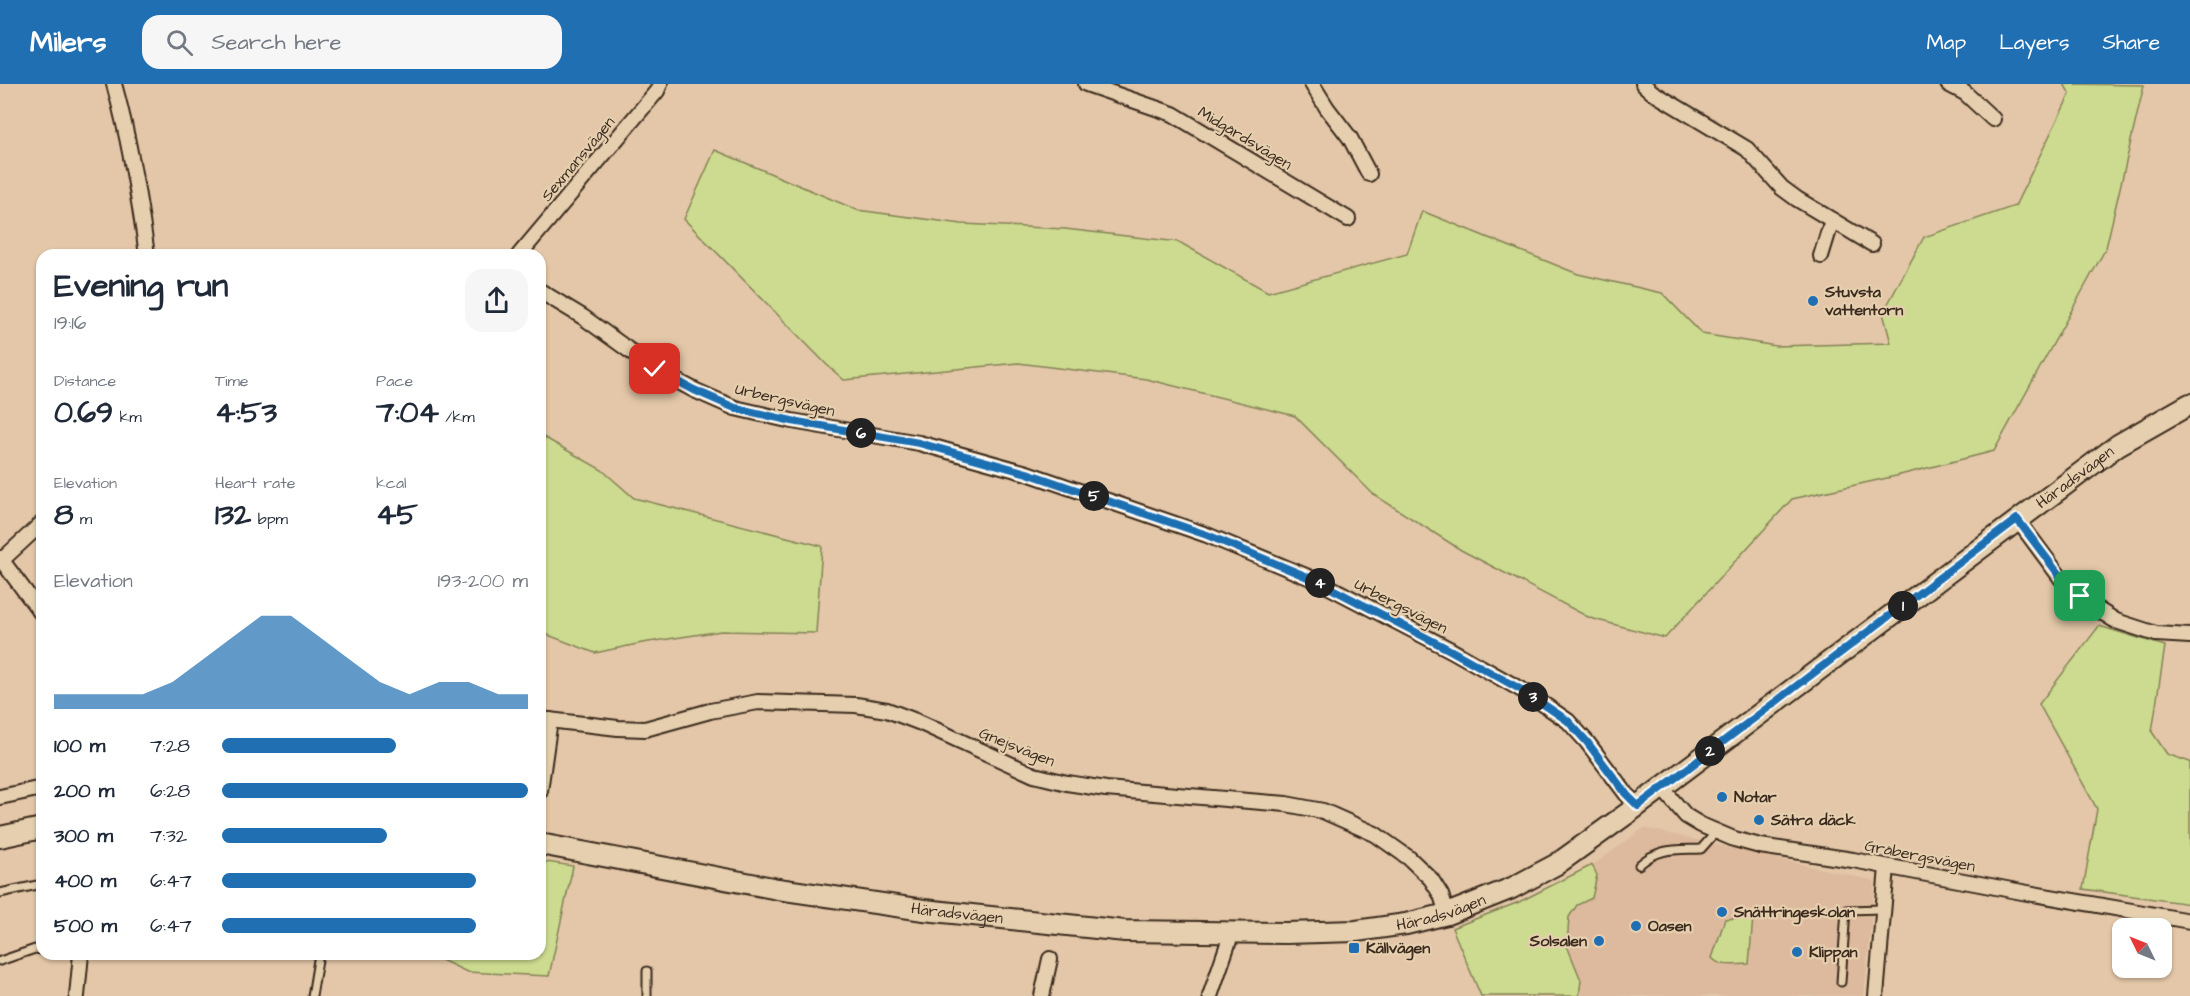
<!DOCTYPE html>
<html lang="en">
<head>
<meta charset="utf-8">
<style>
  body { margin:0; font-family:"Architects Daughter",sans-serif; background:#f6f6f7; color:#1f2937; height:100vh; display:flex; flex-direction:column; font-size:22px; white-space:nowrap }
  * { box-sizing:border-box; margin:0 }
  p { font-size:20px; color:#747a83 }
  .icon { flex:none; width:33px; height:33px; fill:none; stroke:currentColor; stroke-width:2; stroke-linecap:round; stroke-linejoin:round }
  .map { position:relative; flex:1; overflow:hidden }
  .drawer { position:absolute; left:36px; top:165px; width:510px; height:711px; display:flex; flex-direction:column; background:#fff; border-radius:18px; box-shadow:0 2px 4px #0004 }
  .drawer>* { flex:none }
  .needle { width:39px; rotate:313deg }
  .fabs { position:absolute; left:2112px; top:834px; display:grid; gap:12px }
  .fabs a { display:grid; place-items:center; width:60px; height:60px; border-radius:12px; background:#fff; box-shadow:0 2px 4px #0004; font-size:30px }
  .pin { position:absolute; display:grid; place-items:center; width:51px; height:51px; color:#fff; margin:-26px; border-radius:12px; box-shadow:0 3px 9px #0006 }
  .km { position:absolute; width:30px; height:30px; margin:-15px; border-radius:50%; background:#222; color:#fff; font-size:16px; line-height:30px; text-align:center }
  .round { display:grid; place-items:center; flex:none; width:63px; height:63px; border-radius:18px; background:#f6f6f7 }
  .overview { display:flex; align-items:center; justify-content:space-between; height:102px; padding:0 18px }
  h1 { font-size:33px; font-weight:700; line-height:45px }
  .metrics { display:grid; grid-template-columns:repeat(3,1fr); gap:9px; height:102px; padding:6px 18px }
  .metrics div { display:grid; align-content:center }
  .metrics b { font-size:30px; font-weight:700 }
  .metrics small { font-size:16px; font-weight:400 }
  .metrics p { font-size:16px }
  .chart { height:168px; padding:12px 18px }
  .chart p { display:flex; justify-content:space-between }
  .chart svg { width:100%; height:108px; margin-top:6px; fill:#1f6fb2; opacity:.7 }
  ul { padding:0 18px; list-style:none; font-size:20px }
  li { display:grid; grid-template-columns:96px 72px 1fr; align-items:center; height:45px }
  li i { height:15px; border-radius:8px; background:#1f6fb2 }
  header { display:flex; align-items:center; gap:36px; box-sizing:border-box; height:84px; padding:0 30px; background:#1f6fb2; color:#fff }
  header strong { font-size:28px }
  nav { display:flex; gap:33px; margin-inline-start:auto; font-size:21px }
  .search { width:420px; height:54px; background:#f6f6f7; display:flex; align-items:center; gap:15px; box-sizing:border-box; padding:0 21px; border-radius:18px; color:#747a83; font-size:22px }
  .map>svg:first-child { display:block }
</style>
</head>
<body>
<header>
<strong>Milers</strong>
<div class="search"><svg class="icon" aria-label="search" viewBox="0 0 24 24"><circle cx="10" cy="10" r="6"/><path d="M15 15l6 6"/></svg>Search here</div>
<nav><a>Map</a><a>Layers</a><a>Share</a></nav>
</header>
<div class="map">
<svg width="2190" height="912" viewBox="0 0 2190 912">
  <rect width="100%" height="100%" fill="#e3c7a8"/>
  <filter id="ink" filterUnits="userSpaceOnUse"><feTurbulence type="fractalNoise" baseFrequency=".0167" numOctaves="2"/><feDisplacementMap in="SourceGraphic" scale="12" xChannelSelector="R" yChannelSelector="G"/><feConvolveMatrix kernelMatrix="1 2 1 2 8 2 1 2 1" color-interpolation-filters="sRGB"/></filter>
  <g filter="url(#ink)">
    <polygon fill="#ddba9d" points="1644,744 1875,797 1864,912 1579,912 1581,896 1567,862 1569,833 1597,791 1593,781"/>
    <g fill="#ccdb8f" stroke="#848256" stroke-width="1.5">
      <polygon points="2064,0 2144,1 2106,164 1994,367 1896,392 1792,415 1665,554 1590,534 1461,466 1373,410 1295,332 1146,295 1018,279 844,296 827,281 684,135 715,66 857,126 962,140 1065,145 1179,158 1268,208 1407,170 1422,127 1578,190 1662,209 1702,250 1776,262 1891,259 1883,229 1924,153 2015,122 2070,10"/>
      <polygon points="540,351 602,386 634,414 822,462 816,549 721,547 642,559 595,569 540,548"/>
      <polygon points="2099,542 2165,562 2152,648 2167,670 2190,678 2190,820 2083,805 2097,725 2039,620"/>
      <polygon points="540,777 573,782 549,892 467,888 429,870 540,870"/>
      <polygon points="1592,781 1597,791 1592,814 1577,821 1569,833 1567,862 1581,896 1579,912 1481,912 1452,844 1519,818"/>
      <path d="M1753 833 1749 880C1736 880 1721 884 1712 874L1725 835Z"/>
    </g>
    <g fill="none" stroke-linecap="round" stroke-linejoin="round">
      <g stroke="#3b2a1e" stroke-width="11">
        <g id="lane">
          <path d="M1639 781C1659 763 1676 766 1701 765L1716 748"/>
          <polyline points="0,809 42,800"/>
          <polyline points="0,877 35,865 42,866"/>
          <polyline points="647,887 647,912"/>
          <polyline points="1841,898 1846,826 1883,825"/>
          <polyline points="312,912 319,870"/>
        </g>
      </g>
      <g stroke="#3b2a1e" stroke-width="18">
        <g id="street">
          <path d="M114 0C130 57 139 113 147 171"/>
          <polyline points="1086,0 1173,30 1348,135"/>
          <polyline points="1312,0 1327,24 1350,54 1369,90"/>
          <polyline points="1643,0 1652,8 1747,65 1782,104 1797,115 1872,160"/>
          <polyline points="1948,0 1965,9 1993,35"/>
          <polyline points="519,171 657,7 660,0"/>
          <polyline points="1821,172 1832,136"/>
          <polyline points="540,207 583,233 655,285 694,306 735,324 792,337 919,359 1027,389 1207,451 1318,497 1451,566 1527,609 1568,637 1587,658 1627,711 1638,722"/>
          <polyline points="2017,435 2063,497 2092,522 2116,537 2156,550 2190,552"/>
          <polyline points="0,474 42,530"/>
          <polyline points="2,476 42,439"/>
          <polyline points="540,635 618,644 645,645 710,627 758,618 856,621 887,626 921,639 1034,691 1067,699 1106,705 1286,720 1323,727 1375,750 1409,774 1431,795 1441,811 1447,830"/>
          <polyline points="1662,704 1686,732 1701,741 1734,755 1760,762 1853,776 2022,808 2190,837"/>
          <polyline points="540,707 550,636"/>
          <polyline points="0,713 42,704"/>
          <polyline points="77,912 81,870"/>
          <polyline points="1042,912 1050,875"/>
          <polyline points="1210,912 1232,848"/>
          <polyline points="1876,912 1887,783"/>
        </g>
      </g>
      <g stroke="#3b2a1e" stroke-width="24">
        <g id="secondary">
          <polyline points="0,753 42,744"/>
          <path id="s1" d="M540 760 778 805 924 826 1125 847 1286 849 1356 847 1406 840 1447 830 1512 804 1557 780 1628 729 2118 361 2190 320"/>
        </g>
      </g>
      <use href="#lane" stroke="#e5cfae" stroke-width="7"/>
      <use href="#street" stroke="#e5cfae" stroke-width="14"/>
      <use href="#secondary" stroke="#e5cfae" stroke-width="20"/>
    </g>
  </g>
  <g fill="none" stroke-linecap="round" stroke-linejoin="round" filter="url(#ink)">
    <g stroke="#fff" stroke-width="12">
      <polyline id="route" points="655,285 694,306 735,324 792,337 919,359 1027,389 1207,451 1317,497 1450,566 1527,609 1568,637 1587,658 1627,711 1638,722 2017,435 2063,496 2080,512"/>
    </g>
    <use href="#route" stroke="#1f6fb2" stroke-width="8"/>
  </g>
  <g fill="#1f6fb2" stroke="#e5cfae" stroke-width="2">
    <circle cx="1813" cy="217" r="6"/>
    <circle cx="1722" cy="713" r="6"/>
    <circle cx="1759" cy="736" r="6"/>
    <circle cx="1722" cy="828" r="6"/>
    <circle cx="1636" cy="842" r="6"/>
    <circle cx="1599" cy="857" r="6"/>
    <rect x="1348" y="858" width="12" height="12" rx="3"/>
    <circle cx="1797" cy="868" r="6"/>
  </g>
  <g text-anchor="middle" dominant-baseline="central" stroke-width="4.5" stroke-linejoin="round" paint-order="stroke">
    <g font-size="16" fill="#3b2a1e" stroke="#e5cfae">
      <text transform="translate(1245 54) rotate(31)">Midgårdsvägen</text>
      <text transform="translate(578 75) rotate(-50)">Sexmansvägen</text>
      <text transform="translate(785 316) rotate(13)">Urbergsvägen</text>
      <text stroke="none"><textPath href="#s1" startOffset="1683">Häradsvägen</textPath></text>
      <text transform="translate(1401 522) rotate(27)">Urbergsvägen</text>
      <text transform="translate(1017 663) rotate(22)">Gnejsvägen</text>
      <text transform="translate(1920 772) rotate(11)">Gråbergsvägen</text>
      <text stroke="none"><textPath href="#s1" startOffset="910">Häradsvägen</textPath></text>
      <text stroke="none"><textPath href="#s1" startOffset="423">Häradsvägen</textPath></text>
    </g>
    <g font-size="16" font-weight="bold" fill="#3b2a1e" stroke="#e5cfae" text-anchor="start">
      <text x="1825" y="208">Stuvsta<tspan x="1825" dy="18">vattentorn</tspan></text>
      <text x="1734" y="713">Notar</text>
      <text x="1771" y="736">Sätra däck</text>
      <text x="1734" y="828">Snättringeskolan</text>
      <text x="1648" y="842">Oasen</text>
      <text x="1587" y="857" text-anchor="end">Solsalen</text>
      <text x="1366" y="864">Källvägen</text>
      <text x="1809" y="868">Klippan</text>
    </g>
  </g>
</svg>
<div class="fabs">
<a><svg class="needle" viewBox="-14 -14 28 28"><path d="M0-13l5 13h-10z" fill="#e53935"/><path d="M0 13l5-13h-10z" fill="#747a83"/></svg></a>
</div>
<div class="pin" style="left:2080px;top:512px;background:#1e9e55"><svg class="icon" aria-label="arrive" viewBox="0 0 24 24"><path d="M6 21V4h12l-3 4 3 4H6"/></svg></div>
<div class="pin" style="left:655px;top:285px;background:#d93025"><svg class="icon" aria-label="check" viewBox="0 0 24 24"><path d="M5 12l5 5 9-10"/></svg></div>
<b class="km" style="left:1903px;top:522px">1</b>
<b class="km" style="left:1710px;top:667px">2</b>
<b class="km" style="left:1533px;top:613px">3</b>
<b class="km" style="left:1320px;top:499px">4</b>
<b class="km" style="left:1094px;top:412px">5</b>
<b class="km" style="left:861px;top:349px">6</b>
<section class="drawer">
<div class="overview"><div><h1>Evening run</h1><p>19:16</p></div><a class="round"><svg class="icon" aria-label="share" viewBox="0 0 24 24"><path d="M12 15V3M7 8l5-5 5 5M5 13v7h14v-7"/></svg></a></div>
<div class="metrics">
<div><p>Distance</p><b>0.69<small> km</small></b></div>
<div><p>Time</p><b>4:53</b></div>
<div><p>Pace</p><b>7:04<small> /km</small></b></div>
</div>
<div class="metrics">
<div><p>Elevation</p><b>8<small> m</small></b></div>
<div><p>Heart rate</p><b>132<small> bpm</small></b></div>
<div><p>kcal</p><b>45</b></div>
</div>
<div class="chart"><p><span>Elevation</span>193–200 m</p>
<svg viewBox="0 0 160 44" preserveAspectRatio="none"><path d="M0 44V38L10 38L20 38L30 38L40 33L50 24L60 15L70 6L80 6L90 15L100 24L110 33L120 38L130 33L140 33L150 38L160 38V44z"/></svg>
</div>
<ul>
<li><b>100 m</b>7:28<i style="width:57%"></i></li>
<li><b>200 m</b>6:28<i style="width:100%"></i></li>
<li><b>300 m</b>7:32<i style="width:54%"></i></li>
<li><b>400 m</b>6:47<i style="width:83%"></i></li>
<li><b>500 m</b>6:47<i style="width:83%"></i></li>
</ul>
</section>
</div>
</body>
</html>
